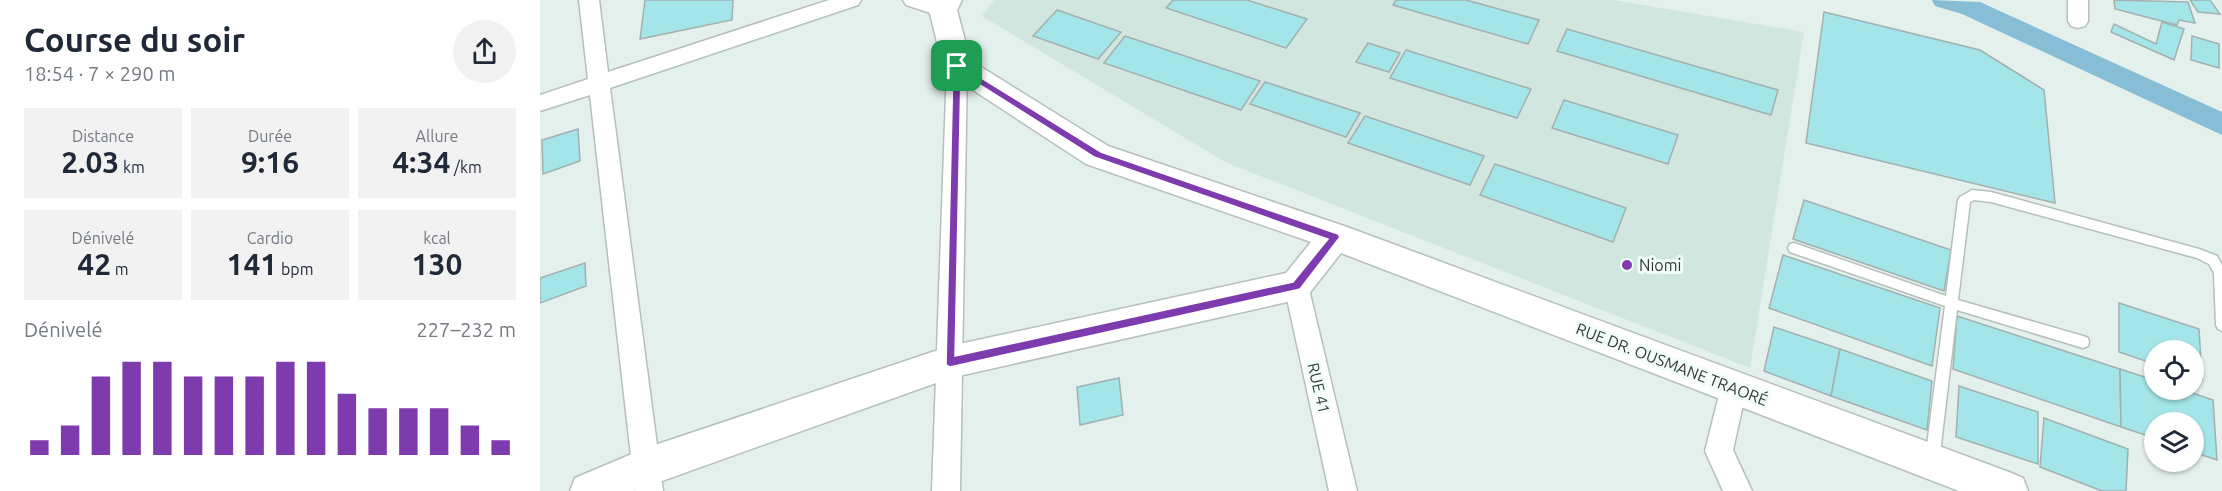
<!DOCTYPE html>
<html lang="fr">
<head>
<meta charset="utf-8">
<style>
  body { margin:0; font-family:Ubuntu,sans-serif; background:#f2f2f3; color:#1f2937; height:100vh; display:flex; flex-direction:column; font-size:22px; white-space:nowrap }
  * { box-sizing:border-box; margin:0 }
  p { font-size:20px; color:#747a83 }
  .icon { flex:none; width:33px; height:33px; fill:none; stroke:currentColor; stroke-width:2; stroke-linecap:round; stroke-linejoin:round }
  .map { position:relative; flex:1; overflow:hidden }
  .side { display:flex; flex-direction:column; background:#fff; width:540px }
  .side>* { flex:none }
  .buttons { position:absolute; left:1604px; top:340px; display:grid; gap:12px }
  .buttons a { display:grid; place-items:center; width:60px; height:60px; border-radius:50%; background:#fff; box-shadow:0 2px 4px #0004; font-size:30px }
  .pin { position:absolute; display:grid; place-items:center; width:51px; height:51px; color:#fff; margin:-26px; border-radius:12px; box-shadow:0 3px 9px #0006 }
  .round { display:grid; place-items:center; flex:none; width:63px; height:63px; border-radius:32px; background:#f2f2f3 }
  .head { display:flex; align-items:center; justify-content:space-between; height:102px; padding:0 24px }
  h1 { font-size:33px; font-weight:600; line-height:45px }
  .stats { display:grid; grid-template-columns:repeat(3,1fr); gap:9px; height:102px; padding:6px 24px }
  .stats div { display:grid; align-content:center; border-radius:0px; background:#f2f2f3; text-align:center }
  .stats b { font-size:30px; font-weight:600 }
  .stats small { font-size:16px; font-weight:400 }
  .stats p { font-size:16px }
  .chart { height:168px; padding:12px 24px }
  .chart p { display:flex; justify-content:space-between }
  .chart svg { width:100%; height:108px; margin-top:6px; stroke:#7e3bae; stroke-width:6 }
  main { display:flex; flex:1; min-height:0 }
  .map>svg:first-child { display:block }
</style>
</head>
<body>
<main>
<section class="side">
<div class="head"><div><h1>Course du soir</h1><p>18:54 · 7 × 290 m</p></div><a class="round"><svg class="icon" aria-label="share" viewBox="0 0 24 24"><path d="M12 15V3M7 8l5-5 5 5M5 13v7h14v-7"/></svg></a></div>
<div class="stats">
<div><p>Distance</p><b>2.03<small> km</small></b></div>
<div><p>Durée</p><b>9:16</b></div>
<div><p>Allure</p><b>4:34<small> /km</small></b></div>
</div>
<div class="stats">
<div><p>Dénivelé</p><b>42<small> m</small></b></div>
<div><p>Cardio</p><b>141<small> bpm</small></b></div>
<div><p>kcal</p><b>130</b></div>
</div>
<div class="chart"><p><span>Dénivelé</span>227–232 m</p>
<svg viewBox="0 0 160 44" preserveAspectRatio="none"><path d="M5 44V38M15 44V32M25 44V12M35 44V6M45 44V6M55 44V12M65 44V12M75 44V12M85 44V6M95 44V6M105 44V19M115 44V25M125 44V25M135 44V25M145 44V32M155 44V38"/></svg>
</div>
</section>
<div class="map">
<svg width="1682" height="491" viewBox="0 0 1682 491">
  <rect width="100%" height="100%" fill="#e4f0ec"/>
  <polygon fill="#d2e6e0" points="454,0 1074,0 1264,32 1210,368 687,163 442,16"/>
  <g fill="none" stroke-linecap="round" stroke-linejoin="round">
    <polygon fill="#87bdd5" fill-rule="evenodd" points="1392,0 1440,2 1682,112 1682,135 1422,14 1395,6"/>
  </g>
  <g fill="#a3e5e8" stroke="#a4b0b0" stroke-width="1.5">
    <polygon points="105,0 193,0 192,20 100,39"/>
    <polygon points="633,0 707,0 767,19 746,48 626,8"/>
    <polygon points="856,0 926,0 999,20 988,44 853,5"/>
    <polygon points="1574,0 1648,2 1655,23 1639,20 1637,25 1575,9"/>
    <polygon points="1650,0 1670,0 1680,14 1658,12"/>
    <polygon points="517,10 581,32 558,59 493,36"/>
    <polygon points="1284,12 1440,50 1504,90 1515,203 1266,143"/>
    <polygon points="1622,22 1644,29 1634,60 1571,32 1574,24 1616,44"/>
    <polygon points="1027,29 1238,90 1231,115 1017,51"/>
    <polygon points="585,36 720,81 701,110 564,63"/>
    <polygon points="1652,36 1679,44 1679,68 1651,60"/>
    <polygon points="828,43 860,53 849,72 816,62"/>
    <polygon points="866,50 991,89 977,118 850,78"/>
    <polygon points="725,82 820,113 806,137 710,104"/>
    <polygon points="1024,100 1138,135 1128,164 1012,128"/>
    <polygon points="825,116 944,156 930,185 808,143"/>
    <polygon points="38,129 40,161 3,174 2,140"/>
    <polygon points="955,164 1086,208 1073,242 940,195"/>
    <polygon points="1264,200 1411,250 1404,291 1253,239"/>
    <polygon points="1243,255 1400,308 1392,366 1229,308"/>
    <polygon points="45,263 46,286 0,303 0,278"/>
    <polygon points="1579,303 1659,329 1662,380 1653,377 1653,351 1614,351 1614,364 1579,352"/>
    <polygon points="1417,316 1580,369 1581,427 1413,369"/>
    <polygon points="1234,327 1300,349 1291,396 1224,371"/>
    <polygon points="1300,349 1392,381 1387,430 1291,396"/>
    <polygon points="1580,369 1614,380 1614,390 1644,390 1673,400 1677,460 1653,452 1653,423 1614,423 1614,438 1581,427"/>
    <polygon points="579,378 583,415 540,425 537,387"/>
    <polygon points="1419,386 1498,412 1498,464 1416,437"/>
    <polygon points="1504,418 1588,449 1586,491 1562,491 1500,467"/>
  </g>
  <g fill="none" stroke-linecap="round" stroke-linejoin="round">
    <g stroke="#b5c0bd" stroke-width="3">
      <polygon id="lane" points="1432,190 1451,192 1659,249 1677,256 1682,265 1682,331 1678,329 1676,325 1674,273 1669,264 1657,258 1451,202 1434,200 1430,202 1418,300 1543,336 1548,338 1549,342 1548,346 1543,348 1417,310 1399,461 1397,466 1392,468 1387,466 1385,461 1405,306 1250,252 1248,248 1250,244 1254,243 1406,296 1418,200 1420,197"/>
    </g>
    <g stroke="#b5c0bd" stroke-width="3">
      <g id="street">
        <polygon points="39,0 59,0 68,72 289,0 321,0 318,5 70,88 123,491 95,491 50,95 0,111 0,95 48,79"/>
        <polygon points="363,0 395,0 410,5 413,10 410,15 403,17 366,5"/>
        <polygon points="1528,0 1548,0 1548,21 1545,26 1538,28 1531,26 1528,21"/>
        <polygon points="417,58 424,61 427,66 420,491 392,491 407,66 410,61"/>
        <polygon points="756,274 765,277 768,285 817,491 789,491 744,285 747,277"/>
        <polygon points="1194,375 1203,378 1207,387 1193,450 1212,491 1183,491 1165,451 1181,387 1185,378"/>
      </g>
    </g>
    <g stroke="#b5c0bd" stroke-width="3">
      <polygon id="secondary" points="394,0 422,0 417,10 430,60 568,146 807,227 1469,472 1483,478 1488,491 1419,491 801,253 768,295 756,300 410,378 94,491 30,491 35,478 106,448 410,346 746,273 771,242 546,164 407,73 403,66 389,10"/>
    </g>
    <use href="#lane" fill="#fff" fill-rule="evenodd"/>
    <use href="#street" fill="#fff" fill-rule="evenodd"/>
    <use href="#secondary" fill="#fff" fill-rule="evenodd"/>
  </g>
  <path fill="#7e3bae" stroke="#fff" stroke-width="1.5" fill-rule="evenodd" d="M417 63 561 152 798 234 800 237 760 289 756 290 410 367 406 365 413 66ZM421 73 554 157 788 239 753 282 415 356Z"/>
  <circle fill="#7e3bae" stroke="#f1fdf9" stroke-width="2" cx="1087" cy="265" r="6"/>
  <g text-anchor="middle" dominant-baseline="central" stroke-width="6" stroke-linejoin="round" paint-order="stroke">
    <g font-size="16" fill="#353938" stroke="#f1fdf9" text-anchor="start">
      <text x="1099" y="265">Niomi</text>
    </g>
    <g font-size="16" fill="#353938" stroke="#f1fdf9">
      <text transform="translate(1132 364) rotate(21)">RUE DR. OUSMANE TRAORÉ</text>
      <text transform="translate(779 388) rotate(77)">RUE 41</text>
    </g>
  </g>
</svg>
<div class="buttons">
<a><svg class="icon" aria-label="locate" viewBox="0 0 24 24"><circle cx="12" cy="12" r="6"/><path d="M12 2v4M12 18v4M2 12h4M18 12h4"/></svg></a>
<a><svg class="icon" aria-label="layers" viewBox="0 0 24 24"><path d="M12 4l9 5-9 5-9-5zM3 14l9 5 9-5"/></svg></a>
</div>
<div class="pin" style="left:417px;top:66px;background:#1e9e55"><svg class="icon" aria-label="arrive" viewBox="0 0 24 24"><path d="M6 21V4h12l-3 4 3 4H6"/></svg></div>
</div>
</main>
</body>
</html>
